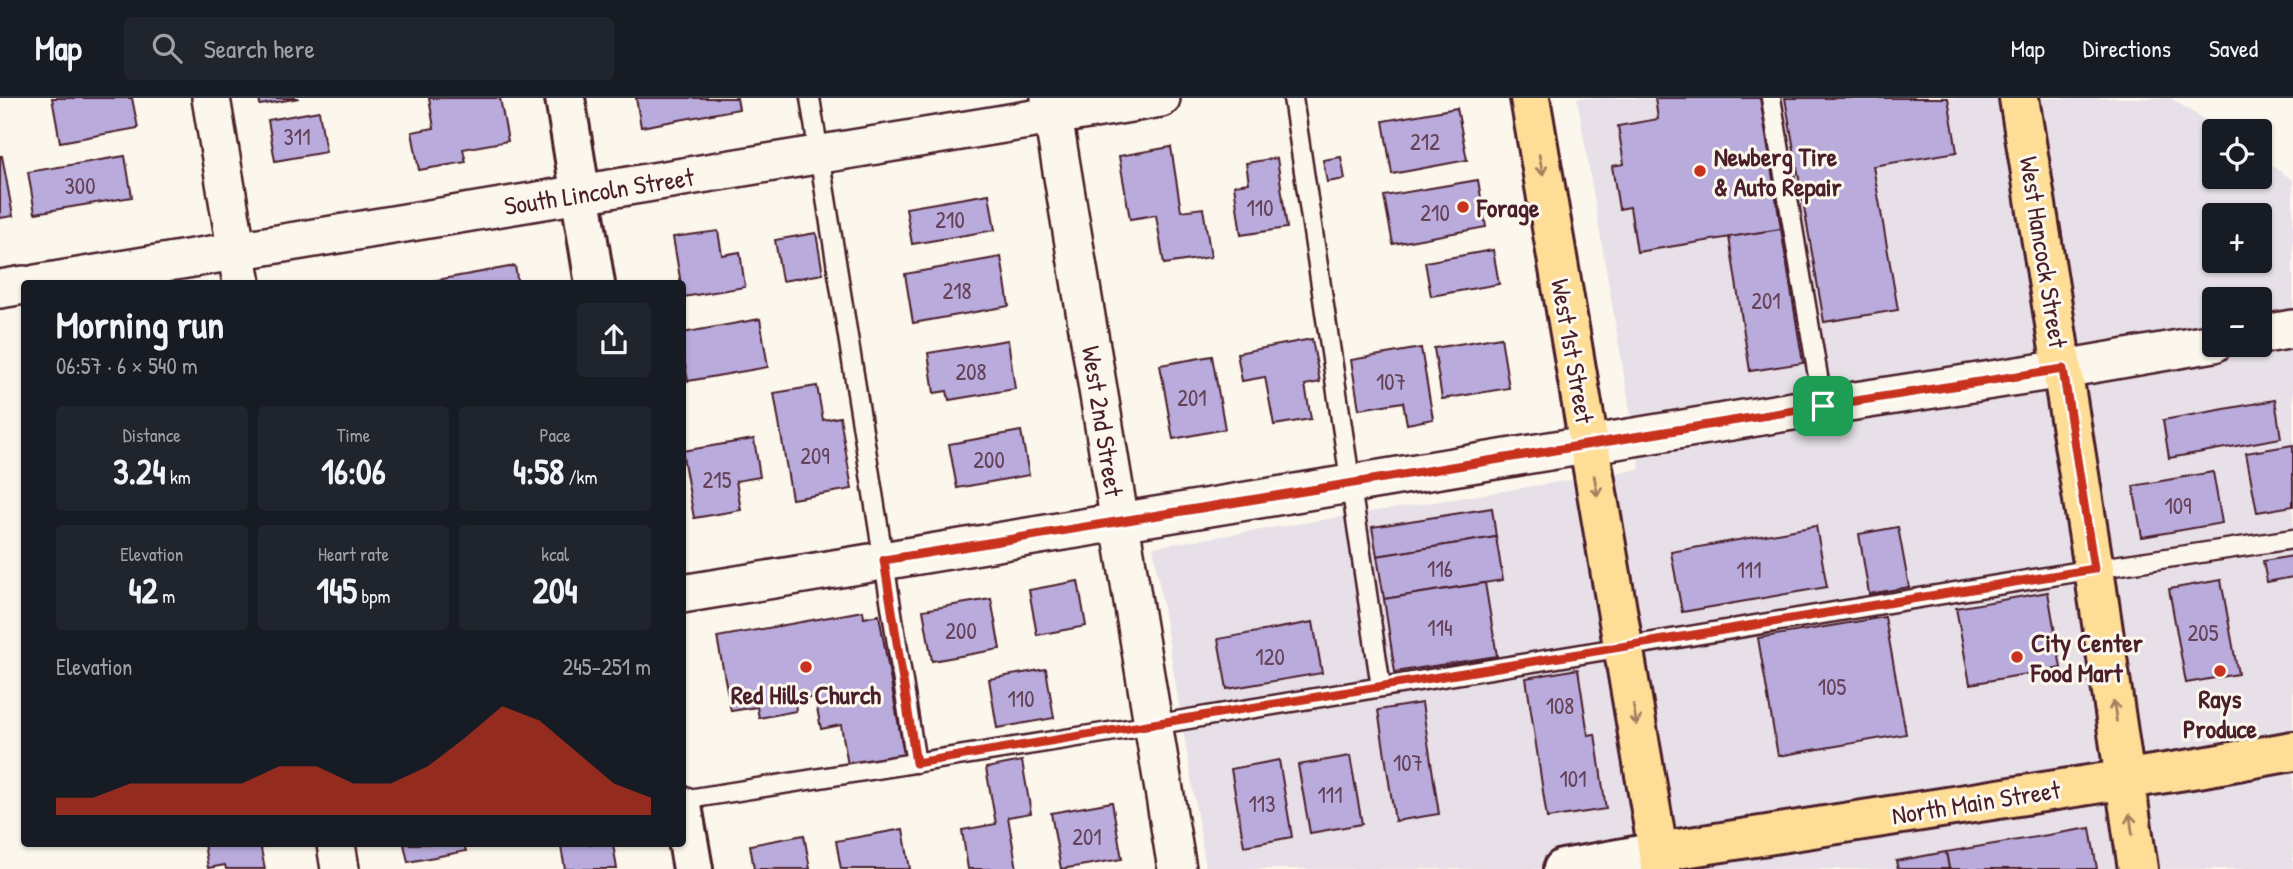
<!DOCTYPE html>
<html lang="en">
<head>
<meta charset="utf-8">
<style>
  body { margin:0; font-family:"Patrick Hand",sans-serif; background:#20242c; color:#f1f3f6; height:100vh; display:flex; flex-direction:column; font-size:26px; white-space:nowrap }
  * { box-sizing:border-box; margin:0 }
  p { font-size:23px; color:#9ea1a6 }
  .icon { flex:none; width:38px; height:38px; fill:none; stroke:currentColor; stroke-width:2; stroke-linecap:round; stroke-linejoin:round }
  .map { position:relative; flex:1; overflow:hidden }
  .details { position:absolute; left:21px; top:182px; width:665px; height:567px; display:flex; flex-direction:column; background:#171b24; border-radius:7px; box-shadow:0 2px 5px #0004 }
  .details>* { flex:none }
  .controls { position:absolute; left:2202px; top:21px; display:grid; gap:14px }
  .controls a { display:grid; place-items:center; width:70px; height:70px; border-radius:7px; background:#171b24; box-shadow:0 2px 5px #0004; font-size:35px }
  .pin { position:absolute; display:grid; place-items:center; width:60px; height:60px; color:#fff; margin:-30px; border-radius:14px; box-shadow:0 4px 10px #0006 }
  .round { display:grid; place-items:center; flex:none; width:74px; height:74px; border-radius:7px; background:#20242c }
  .overview { display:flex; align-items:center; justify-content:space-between; height:119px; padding:0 35px }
  h1 { font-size:38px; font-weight:700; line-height:52px }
  .stats { display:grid; grid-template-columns:repeat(3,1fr); gap:10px; height:119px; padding:7px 35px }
  .stats div { display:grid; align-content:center; border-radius:7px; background:#20242c; text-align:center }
  .stats b { font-size:35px; font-weight:700 }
  .stats small { font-size:19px; font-weight:400 }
  .stats p { font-size:19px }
  .chart { height:196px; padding:14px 35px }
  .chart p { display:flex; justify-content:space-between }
  .chart svg { width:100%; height:126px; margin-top:7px; fill:#c8321e; opacity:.7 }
  header { display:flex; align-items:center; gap:42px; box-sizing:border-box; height:98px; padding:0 35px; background:#171b24; border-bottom:2px solid #363941 }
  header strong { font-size:33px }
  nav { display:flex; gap:38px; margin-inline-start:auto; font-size:24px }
  .search { width:490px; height:63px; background:#20242c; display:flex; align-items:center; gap:18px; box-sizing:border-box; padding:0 24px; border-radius:7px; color:#9ea1a6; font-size:26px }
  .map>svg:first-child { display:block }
</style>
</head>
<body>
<header>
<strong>Map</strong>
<div class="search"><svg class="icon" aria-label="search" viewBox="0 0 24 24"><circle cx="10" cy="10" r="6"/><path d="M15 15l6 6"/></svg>Search here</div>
<nav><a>Map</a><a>Directions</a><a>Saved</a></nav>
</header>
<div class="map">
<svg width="2293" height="771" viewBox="0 0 2293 771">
  <rect width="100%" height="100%" fill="#fbf7ec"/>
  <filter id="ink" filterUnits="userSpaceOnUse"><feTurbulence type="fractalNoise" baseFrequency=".0143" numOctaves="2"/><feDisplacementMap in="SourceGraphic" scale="14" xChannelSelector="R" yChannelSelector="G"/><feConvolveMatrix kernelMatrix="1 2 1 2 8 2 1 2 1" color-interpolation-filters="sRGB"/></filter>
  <g filter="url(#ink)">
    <path fill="#e7e0e8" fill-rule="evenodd" d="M1577 0H2171L2221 33H2214V79H2259V59L2293 82V771H1206L1153 449 1640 371ZM2214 117H2259V163H2214ZM2214 201H2259V247H2214Z"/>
    <g fill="#b9acdd" stroke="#4a1f2b" stroke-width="2">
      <polygon points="52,0 132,0 138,30 60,44"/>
      <polygon points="259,0 299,0 260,7"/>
      <polygon points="429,0 500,0 508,43 463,51 466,64 419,72 412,34 434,30"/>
      <polygon points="636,0 737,0 739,11 641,29"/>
      <polygon points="1655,0 1760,0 1781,131 1637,154 1630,109 1619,111 1612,68 1624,66 1618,28 1658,21"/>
      <polygon points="1785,0 1948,0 1957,54 1873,68 1898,212 1824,224"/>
      <polygon points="1457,10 1467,62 1392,76 1383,23"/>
      <polygon points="319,13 326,54 275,63 268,22"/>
      <polygon points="1171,49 1181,113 1203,110 1211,159 1164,166 1156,117 1130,121 1119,58"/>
      <polygon points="0,58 2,58 13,118 0,120"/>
      <polygon points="125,58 132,99 35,115 28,74"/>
      <polygon points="1341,59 1345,81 1327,84 1323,62"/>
      <polygon points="1277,60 1287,130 1241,137 1234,87 1249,85 1246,65"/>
      <polygon points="1478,82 1486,129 1393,146 1384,98"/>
      <polygon points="989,96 995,132 912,146 906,110"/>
      <polygon points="1781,131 1803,265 1750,273 1729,139"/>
      <polygon points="718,133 722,157 740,154 745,189 683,199 682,186 681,186 673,139"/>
      <polygon points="816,135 823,176 782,183 775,142"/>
      <polygon points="1493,152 1499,186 1431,198 1425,164"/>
      <polygon points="1001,159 1009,208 913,225 905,176"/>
      <polygon points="515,168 518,186 415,186"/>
      <polygon points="760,221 768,269 688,283 682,251 682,235"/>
      <polygon points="1501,239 1509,290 1442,301 1434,250"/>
      <polygon points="1312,241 1320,284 1305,287 1311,321 1274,327 1265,279 1242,283 1237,255"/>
      <polygon points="1008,242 1015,291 949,302 947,293 934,295 928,255"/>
      <polygon points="1421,250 1433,321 1407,326 1403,304 1359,311 1351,262"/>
      <polygon points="1212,258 1225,331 1173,341 1160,267"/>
      <polygon points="817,288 823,322 840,319 852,391 792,401 774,295"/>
      <polygon points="2275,302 2281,340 2169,360 2163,322"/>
      <polygon points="1021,333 1029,377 957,390 949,346"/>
      <polygon points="754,341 760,379 736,383 741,412 694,420 682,353"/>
      <polygon points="2293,347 2293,408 2257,414 2246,355"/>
      <polygon points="2213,374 2222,425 2142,439 2133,388"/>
      <polygon points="1492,410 1496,439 1377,458 1372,429"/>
      <polygon points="1816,428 1827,489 1682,514 1671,454"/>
      <polygon points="1898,429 1909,489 1869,496 1859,436"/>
      <polygon points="1496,439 1503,482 1384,501 1377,458"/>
      <polygon points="2293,458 2293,479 2267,484 2263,463"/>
      <polygon points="2221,482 2238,576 2186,585 2169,491"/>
      <polygon points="1078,483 1086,528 1037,537 1029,492"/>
      <polygon points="1485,485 1497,558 1395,574 1384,501"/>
      <polygon points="2048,494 2061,570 1970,586 1956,510"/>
      <polygon points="991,501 1000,551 932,563 923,512"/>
      <polygon points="863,513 864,520 879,517 904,657 848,667 841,627 821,631 815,599 795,603 796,613 759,620 757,609 731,613 717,539"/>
      <polygon points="1885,519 1906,636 1778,658 1758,540"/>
      <polygon points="1313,524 1322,575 1227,591 1218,541"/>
      <polygon points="1046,571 1054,620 997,630 989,581"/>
      <polygon points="1578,571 1588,637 1595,636 1606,711 1547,720 1526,580"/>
      <polygon points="1422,605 1439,716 1395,723 1378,612"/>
      <polygon points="1350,658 1362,726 1310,735 1298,667"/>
      <polygon points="1279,662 1292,739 1244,748 1231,671"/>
      <polygon points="1022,663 1031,715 1008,719 1017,771 968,771 962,732 996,726 986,670"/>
      <polygon points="1112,704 1122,761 1061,771 1051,715"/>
      <polygon points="2090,730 2097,771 1949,771 1946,754"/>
      <polygon points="903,731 910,771 841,771 836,743"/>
      <polygon points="804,737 810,771 754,771 750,747"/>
      <polygon points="204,746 260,746 265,771 226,771 225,767 208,770"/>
      <polygon points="404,746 464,746 466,753 408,764"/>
      <polygon points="579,746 613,746 617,771 565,771 561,749"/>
      <polygon points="1946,754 1949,771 1898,771 1896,763"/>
    </g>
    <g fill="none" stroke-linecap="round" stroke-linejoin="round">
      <g stroke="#4a1f2b" stroke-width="23">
        <g id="lane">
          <polyline points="810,0 916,665"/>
          <polyline points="1293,0 1381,589"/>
          <polyline points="1771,0 1823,308"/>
          <polyline points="682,702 1153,627 2094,471 2293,441"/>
        </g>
      </g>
      <g stroke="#4a1f2b" stroke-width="42">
        <g id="street">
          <polyline points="211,0 242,186"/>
          <polyline points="1050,0 1177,771"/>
          <polyline points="36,186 1161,0"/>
          <polyline points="0,191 24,187"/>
          <polyline points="2259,237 2293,231"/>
          <polyline points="682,496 1823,308 2063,271 2214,245"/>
          <polyline points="336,746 340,771"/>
        </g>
      </g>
      <g stroke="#4a1f2b" stroke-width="44">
        <g id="secondary">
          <polyline points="565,0 595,186"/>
          <polyline points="682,708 693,771"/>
          <polyline points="1563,771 1658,754"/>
        </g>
      </g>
      <g stroke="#4a1f2b" stroke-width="44">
        <g id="primary">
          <polyline points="1530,0 1661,771"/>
          <polyline points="2019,0 2094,471 2138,771"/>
          <polyline points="1658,754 2198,670 2293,653"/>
        </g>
      </g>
      <use href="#lane" stroke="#fbf7ec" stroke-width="18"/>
      <use href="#street" stroke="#fbf7ec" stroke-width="37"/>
      <use href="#secondary" stroke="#fbf7ec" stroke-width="38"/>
      <use href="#primary" stroke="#fedd96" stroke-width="38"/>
    </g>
    <defs><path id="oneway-shaft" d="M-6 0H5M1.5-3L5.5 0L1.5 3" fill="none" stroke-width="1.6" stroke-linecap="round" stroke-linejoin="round" transform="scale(1.75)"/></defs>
    <g stroke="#a47e60">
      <use href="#oneway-shaft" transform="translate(1541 67) rotate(80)"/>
      <use href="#oneway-shaft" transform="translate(1596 388) rotate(80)"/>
      <use href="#oneway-shaft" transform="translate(2115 613) rotate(-98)"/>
      <use href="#oneway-shaft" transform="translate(1635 617) rotate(80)"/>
      <use href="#oneway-shaft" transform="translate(2131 726) rotate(-98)"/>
    </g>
  </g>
  <g fill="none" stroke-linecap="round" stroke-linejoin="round" filter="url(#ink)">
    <g stroke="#fff" stroke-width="14">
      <polygon id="route" points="2063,271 2094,471 916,665 884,462 1823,308"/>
    </g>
    <use href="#route" stroke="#c8321e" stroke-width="9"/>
  </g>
  <g fill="#c8321e" stroke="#fbf7ec" stroke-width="2.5">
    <circle cx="1700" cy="73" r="7"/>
    <circle cx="1463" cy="109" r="7"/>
    <circle cx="2017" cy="559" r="7"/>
    <circle cx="806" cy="569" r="7"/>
    <circle cx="2220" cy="573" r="7"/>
  </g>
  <g text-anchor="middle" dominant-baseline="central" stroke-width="6" stroke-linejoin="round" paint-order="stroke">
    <g font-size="23" fill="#664258">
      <text x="297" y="38">311</text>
      <text x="1425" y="43">212</text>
      <text x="80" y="87">300</text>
      <text x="1260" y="109">110</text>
      <text x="1435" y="114">210</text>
      <text x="950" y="121">210</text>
      <text x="957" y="192">218</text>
      <text x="1766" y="202">201</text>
      <text x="971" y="273">208</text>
      <text x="1391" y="283">107</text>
      <text x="1192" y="299">201</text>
      <text x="815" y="357">209</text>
      <text x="989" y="361">200</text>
      <text x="717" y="381">215</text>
      <text x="2178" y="407">109</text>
      <text x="1440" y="470">116</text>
      <text x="1749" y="471">111</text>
      <text x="1440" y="529">114</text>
      <text x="961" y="532">200</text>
      <text x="2203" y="534">205</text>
      <text x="1270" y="558">120</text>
      <text x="1832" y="588">105</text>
      <text x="1021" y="600">110</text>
      <text x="1560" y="607">108</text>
      <text x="1408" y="664">107</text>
      <text x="1573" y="680">101</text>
      <text x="1330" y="696">111</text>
      <text x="1262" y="705">113</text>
      <text x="1087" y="738">201</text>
    </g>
    <g font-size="26" font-weight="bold" fill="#4a1f2b" stroke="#fbf7ec" text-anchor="start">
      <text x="1714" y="58">Newberg Tire<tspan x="1714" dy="30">&amp; Auto Repair</tspan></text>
      <text x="1477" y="109">Forage</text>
      <text x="2031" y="544">City Center<tspan x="2031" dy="30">Food Mart</tspan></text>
      <text x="806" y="596" text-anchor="middle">Red Hills Church</text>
      <text x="2220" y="600" text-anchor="middle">Rays<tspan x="2220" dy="30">Produce</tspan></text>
    </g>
    <g font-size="26" fill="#4a1f2b" stroke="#fbf7ec">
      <text transform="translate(599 93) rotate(-9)">South Lincoln Street</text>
      <text transform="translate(2044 154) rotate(81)">West Hancock Street</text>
      <text transform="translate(1573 253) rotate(80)">West 1st Street</text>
      <text transform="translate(1103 323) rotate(81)">West 2nd Street</text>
      <text transform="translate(1976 704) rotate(-9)">North Main Street</text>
    </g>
  </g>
</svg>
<div class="controls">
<a><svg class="icon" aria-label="locate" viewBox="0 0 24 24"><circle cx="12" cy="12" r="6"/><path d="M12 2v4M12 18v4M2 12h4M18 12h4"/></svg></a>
<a>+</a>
<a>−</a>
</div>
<div class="pin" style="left:1823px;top:308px;background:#1e9e55"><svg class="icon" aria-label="arrive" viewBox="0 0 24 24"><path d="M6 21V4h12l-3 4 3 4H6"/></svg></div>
<section class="details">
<div class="overview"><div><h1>Morning run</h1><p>06:57 · 6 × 540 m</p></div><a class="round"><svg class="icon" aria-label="share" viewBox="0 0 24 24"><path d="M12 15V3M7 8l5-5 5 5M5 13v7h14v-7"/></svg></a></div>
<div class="stats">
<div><p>Distance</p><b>3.24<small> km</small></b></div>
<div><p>Time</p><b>16:06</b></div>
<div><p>Pace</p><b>4:58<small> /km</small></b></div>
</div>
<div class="stats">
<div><p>Elevation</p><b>42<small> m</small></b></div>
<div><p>Heart rate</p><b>145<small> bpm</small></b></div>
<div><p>kcal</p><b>204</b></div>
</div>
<div class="chart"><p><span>Elevation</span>245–251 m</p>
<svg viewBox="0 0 160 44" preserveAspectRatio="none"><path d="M0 44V38L10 38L20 33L30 33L40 33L50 33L60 27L70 27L80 33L90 33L100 27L110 17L120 6L130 11L140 22L150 33L160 38V44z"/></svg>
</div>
</section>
</div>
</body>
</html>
